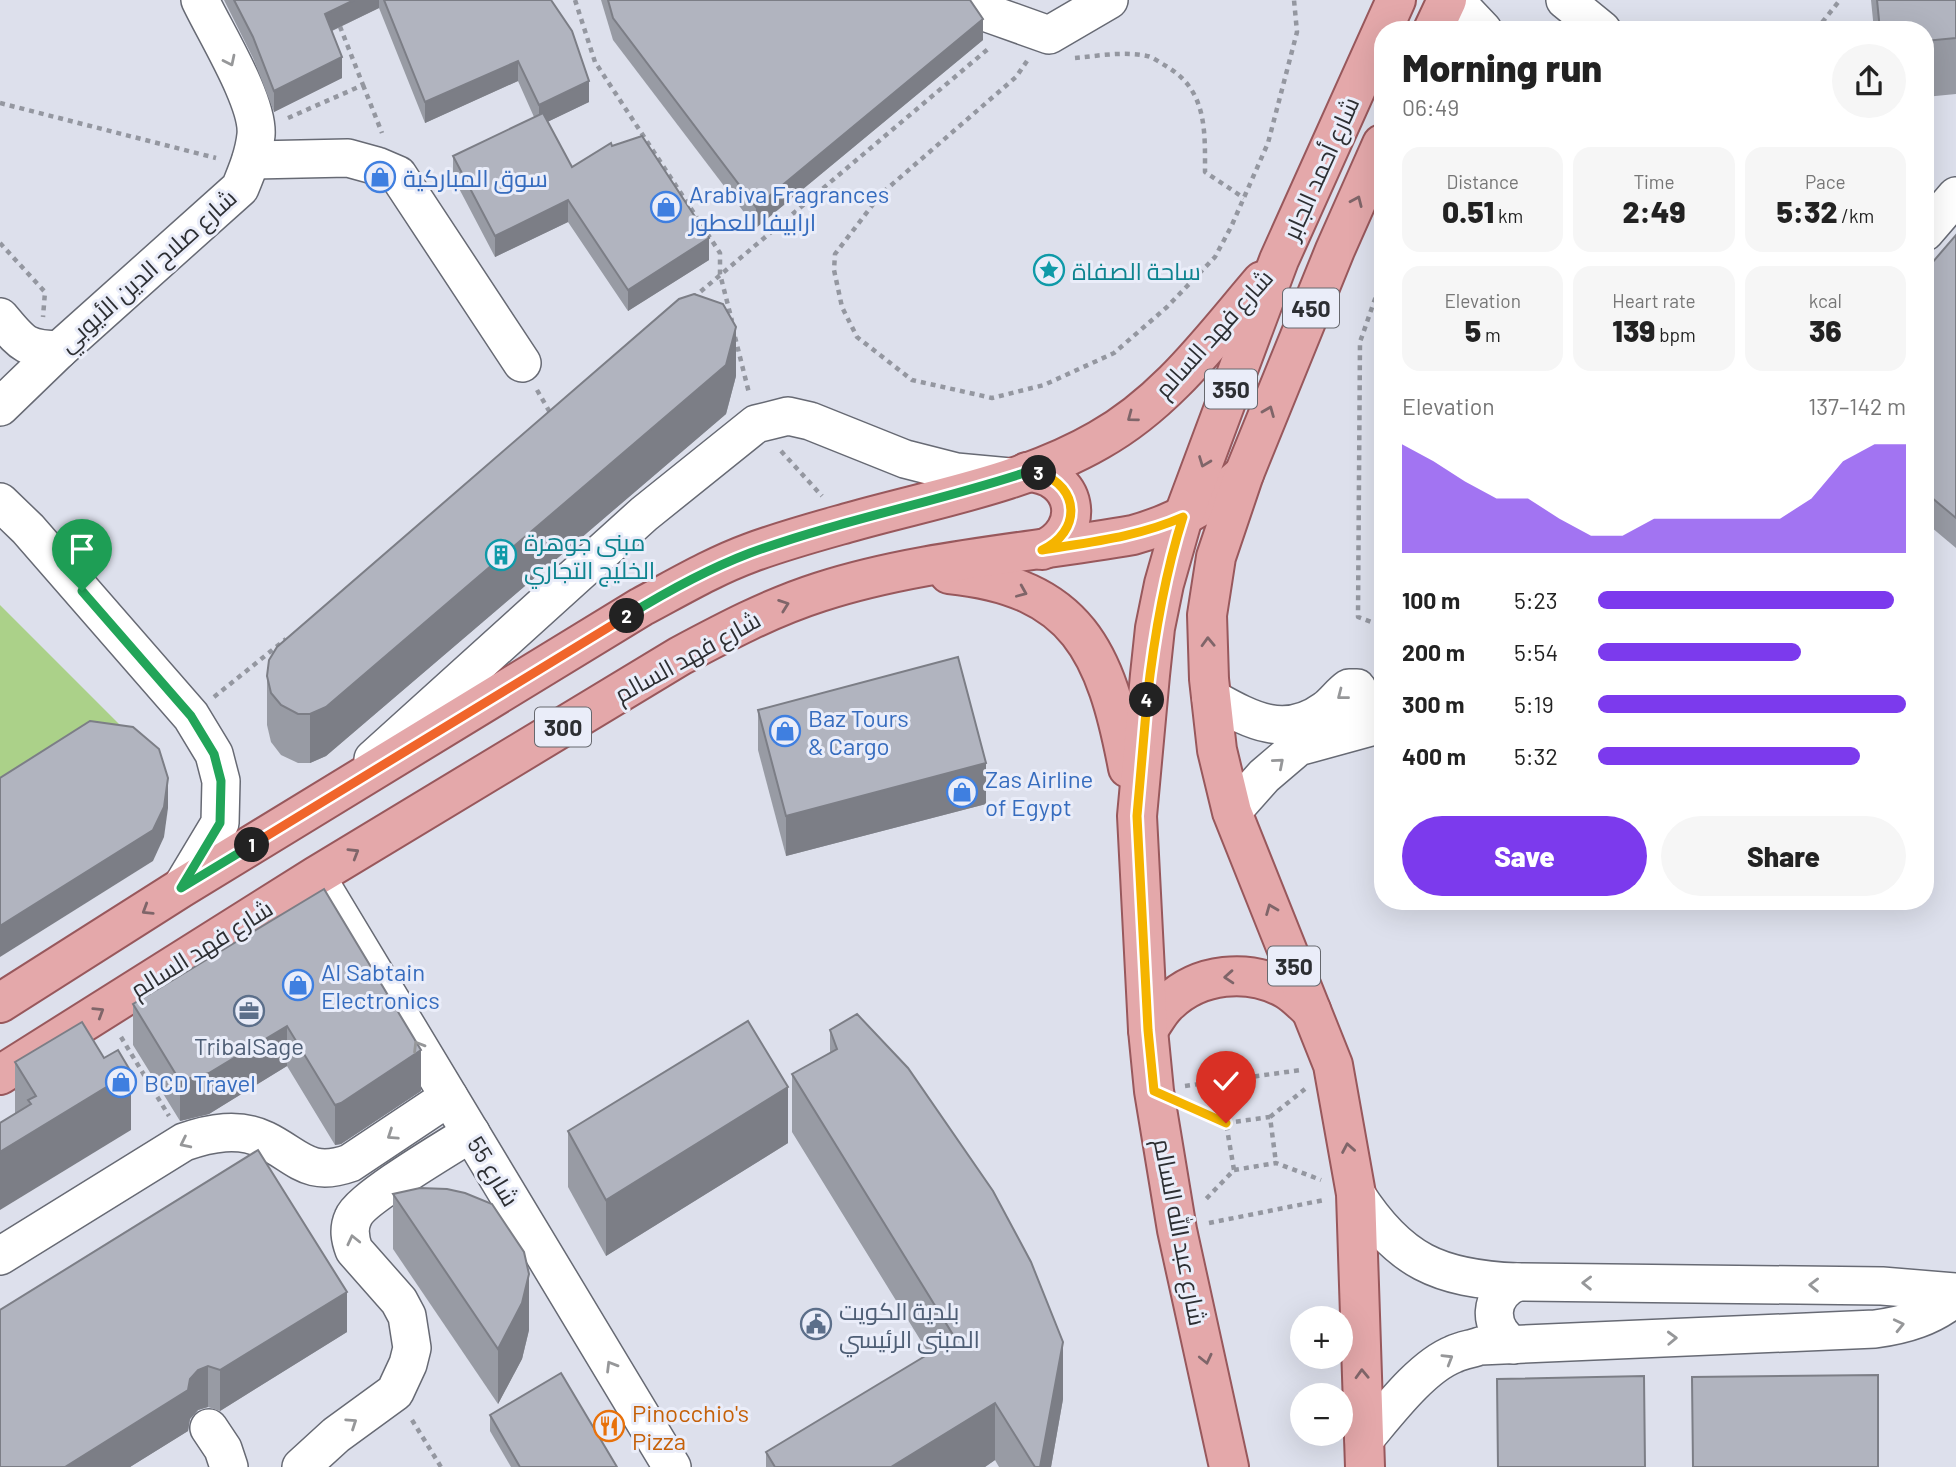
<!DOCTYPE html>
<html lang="en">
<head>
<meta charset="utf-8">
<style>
  body { margin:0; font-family:Barlow,Cairo,sans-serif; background:#f6f6f6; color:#222; height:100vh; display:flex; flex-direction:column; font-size:26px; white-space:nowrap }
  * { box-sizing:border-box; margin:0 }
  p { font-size:23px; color:#767676 }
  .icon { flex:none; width:38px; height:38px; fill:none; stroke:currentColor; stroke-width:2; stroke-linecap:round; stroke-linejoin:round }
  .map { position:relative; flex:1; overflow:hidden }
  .side { position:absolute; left:1374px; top:21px; width:560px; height:889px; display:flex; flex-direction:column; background:#fff; border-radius:28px; box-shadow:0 7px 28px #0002 }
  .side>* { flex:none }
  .buttons { position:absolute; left:1290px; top:1306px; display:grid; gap:14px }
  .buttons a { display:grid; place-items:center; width:63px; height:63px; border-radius:50%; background:#fff; box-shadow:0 7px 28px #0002; font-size:35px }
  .pin { position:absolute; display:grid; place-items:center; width:60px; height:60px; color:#fff; margin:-72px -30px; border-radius:50% 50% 50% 0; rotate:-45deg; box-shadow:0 0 7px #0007 }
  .pin .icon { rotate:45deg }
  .km { position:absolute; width:35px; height:35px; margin:-18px; border-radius:50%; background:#222; color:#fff; font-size:19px; line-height:35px; text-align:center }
  .round { display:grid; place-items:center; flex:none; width:74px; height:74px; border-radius:37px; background:#f6f6f6 }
  .summary { display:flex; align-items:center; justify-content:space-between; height:119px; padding:0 28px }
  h1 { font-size:38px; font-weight:800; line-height:52px }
  .figures { display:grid; grid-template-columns:repeat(3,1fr); gap:10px; height:119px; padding:7px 28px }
  .figures div { display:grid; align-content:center; border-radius:18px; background:#f6f6f6; text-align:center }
  .figures b { font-size:30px; font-weight:800 }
  .figures small { font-size:19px; font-weight:400 }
  .figures p { font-size:19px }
  .chart { height:196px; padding:14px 28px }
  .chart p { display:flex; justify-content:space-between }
  .chart svg { width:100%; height:126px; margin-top:7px; fill:#7c3aed; opacity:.7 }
  .button { display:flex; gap:14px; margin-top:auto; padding:14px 28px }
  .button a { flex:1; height:80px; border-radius:42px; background:#7c3aed; color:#fff; font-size:28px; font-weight:800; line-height:80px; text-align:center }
  .button a+a { background:#f6f6f6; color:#222 }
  ul { padding:0 28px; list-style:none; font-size:23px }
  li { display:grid; grid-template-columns:112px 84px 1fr; align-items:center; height:52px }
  li i { height:18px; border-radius:9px; background:#7c3aed }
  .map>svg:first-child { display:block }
</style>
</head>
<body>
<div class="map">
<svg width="1956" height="1467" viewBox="0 0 1956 1467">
  <rect width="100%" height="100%" fill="#dde0ec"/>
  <polygon fill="#abd189" points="0,605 120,725 0,798"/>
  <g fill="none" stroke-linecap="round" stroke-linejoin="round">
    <g stroke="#676a74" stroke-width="40">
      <g id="minor">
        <polyline points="984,0 990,14 1049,35 1109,0"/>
        <polyline points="1565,0 1602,30"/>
        <polyline points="1446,2 1465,11 1483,30"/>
        <polyline points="251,160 348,158 377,166 398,175 522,363"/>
        <polyline points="1925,232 1956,196"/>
        <path d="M0 317C22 343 24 349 59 350"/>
        <path d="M0 407 59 350 240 188C247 171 254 154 256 135 259 102 215 32 200 0"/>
        <polyline points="0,502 28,529 191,716 214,754 221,781 220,823 181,888"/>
        <path d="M1211 698C1249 719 1284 740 1325 710 1334 704 1340 694 1349 688H1357C1367 704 1353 719 1345 733"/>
        <polyline points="373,759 644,514 756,424 788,416 810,421 905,459 956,472 1010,477"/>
        <polyline points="1232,812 1264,776 1298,747 1382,724"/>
        <polyline points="316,876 672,1467"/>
        <path d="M1356 1194C1399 1261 1439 1279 1517 1282L1882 1286 1956 1292"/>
        <path d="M0 1256 184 1142C210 1133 239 1127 265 1140 298 1156 308 1178 350 1163L449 1097"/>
        <path d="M1513 1345C1487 1327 1488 1295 1517 1282"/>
        <polyline points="209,1428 223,1449 229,1467"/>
        <path d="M1364 1440C1387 1413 1421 1367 1454 1354 1462 1350 1472 1349 1480 1346L1875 1329C1905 1325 1932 1317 1956 1297"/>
        <path d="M301 1467 336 1435 395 1392 408 1364 412 1348 407 1316 399 1301 354 1250C350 1239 348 1229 353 1218 360 1199 449 1147 471 1133"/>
      </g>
    </g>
    <g stroke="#98585c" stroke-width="42">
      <g id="major">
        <polyline points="1433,30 1447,0"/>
        <path d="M1027 472C1077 474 1088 530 1042 550"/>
        <path d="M949 574C1078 587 1106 652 1128 768"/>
        <path d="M0 1003 181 888 641 607C677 588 712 567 750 553 782 541 815 532 847 523 931 499 1023 484 1099 440 1167 402 1213 338 1262 281"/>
        <path d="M1148 1030C1154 1022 1160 1010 1168 1003 1199 973 1248 968 1286 989 1295 994 1303 1003 1311 1010"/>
        <path d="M0 1075 316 876 680 656C725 632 770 608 820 592 919 560 1030 553 1133 535 1176 523 1211 504 1244 474"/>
        <polyline points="1229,1467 1177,1230 1154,1091 1148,1030 1137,816 1150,675 1155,628 1164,584 1183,517 1279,260 1396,0"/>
        <polyline points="1365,1467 1356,1194 1333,1065 1232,812 1217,750 1209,679 1207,615 1216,557 1244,474 1335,250 1382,144"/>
      </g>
    </g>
    <g stroke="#9497a0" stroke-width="4.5" stroke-dasharray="5 5" stroke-linecap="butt">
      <polyline points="575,0 595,62 720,253 720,274 732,321"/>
      <polyline points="1816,30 1840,0"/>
      <path d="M1075 58C1098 56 1123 51 1147 56 1153 57 1160 63 1166 66 1207 90 1205 130 1205 172L1244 198"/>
      <polyline points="1027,61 1016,77 881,194 835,254 834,270 842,307 857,337 912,380 992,398 1044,385 1114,353 1167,307 1215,257 1231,227 1268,143 1297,32 1294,0"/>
      <polyline points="363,85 382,133"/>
      <polyline points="0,103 216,158"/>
      <polyline points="288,118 363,85 339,24"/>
      <polyline points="0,243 45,292 43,317"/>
      <polyline points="1382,279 1360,342 1358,617 1382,626"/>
      <polyline points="693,298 988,49"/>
      <polyline points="735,337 749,393"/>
      <polyline points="537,390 552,416"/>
      <polyline points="781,451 822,496"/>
      <polyline points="214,697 286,639"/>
      <polyline points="121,1037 169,1116"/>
      <polyline points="1185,1086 1301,1070"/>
      <polyline points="1192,1107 1226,1123 1234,1170 1205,1200"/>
      <polyline points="1270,1117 1305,1089"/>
      <polyline points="1226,1123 1270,1117 1276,1163"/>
      <polyline points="1234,1170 1276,1163 1321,1180"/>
      <polyline points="1209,1223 1324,1200"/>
      <polyline points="412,1420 441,1467"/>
    </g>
    <use href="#minor" stroke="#fff" stroke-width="37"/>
    <use href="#major" stroke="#e4a8aa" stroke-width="38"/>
  </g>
  <g fill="#989ba4">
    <polygon points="224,0 551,0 589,102 547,122 572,167 612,146 709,260 628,311 568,222 495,257 453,177 453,156 534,117 518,81 425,123 379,8 332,31 342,78 274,112 253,58"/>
    <polygon points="601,0 970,0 983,40 756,228 613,40"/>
    <polygon points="1871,0 1956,0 1956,94 1925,97 1925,30 1874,30"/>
    <polygon points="1956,235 1956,548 1925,522 1925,271"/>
    <polygon points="736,376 726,414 326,756 310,763 298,763 281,755 271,742 267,725 267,676"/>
    <polygon points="758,710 986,804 786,856 758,750"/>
    <polygon points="324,889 421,1091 341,1144 335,1145 287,1066 209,1114 180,1121 133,1045 133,1004"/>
    <polygon points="830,1030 1063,1399 1051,1467 999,1467 995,1460 985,1467 766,1467 766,1452 929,1354 792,1132 792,1074 830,1053"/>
    <polygon points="15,1062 131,1130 15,1113"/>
    <polygon points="568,1131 788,1143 606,1256 568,1187"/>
    <polygon points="393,1194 529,1330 522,1359 498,1404 393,1249"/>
    <polygon points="347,1292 347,1332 220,1411 208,1407 198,1410 190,1419 188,1431 130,1467 0,1467"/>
    <polygon points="490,1415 617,1467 511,1467 490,1431"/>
  </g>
  <g fill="#7c7e86">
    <polygon points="354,0 379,0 379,8 325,34 325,14"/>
    <polygon points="983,19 983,40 756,228 756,207"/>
    <polygon points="342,57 342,78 274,112 274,91"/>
    <polygon points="518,61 518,81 425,123 425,102"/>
    <polygon points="589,81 589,102 539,126 539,105"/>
    <polygon points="568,200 568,222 495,257 495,236"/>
    <polygon points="709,238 709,260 628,311 628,290"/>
    <polygon points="736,327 736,376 726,414 326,756 310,763 310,714"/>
    <polygon points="986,763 986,804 786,856 786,816"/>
    <polygon points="168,778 168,808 164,837 153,861 0,957 0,926"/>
    <polygon points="287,1026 287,1066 209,1114 180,1121 180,1081"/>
    <polygon points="421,1050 421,1091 341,1144 335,1145 335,1105"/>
    <polygon points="131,1072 131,1130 0,1210 0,1152"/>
    <polygon points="788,1087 788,1143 606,1256 606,1200"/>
    <polygon points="529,1274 529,1330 522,1359 498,1404 498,1349"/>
    <polygon points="347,1292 347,1332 220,1411 220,1370"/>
    <polygon points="1063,1342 1063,1399 1051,1467 1040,1467"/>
    <polygon points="208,1366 208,1407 198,1410 190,1419 188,1431 130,1467 65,1467 190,1379 198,1370"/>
    <polygon points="995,1403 995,1460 985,1467 891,1467"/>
  </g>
  <g fill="#b1b4bf" stroke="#7c7e86" stroke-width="2">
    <polygon points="234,0 354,0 325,14 342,57 274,91 253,37"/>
    <polygon points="384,0 551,0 572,31 589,81 539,105 518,61 425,102"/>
    <polygon points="608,0 970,0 983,19 756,207 613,18"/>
    <polygon points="1877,0 1956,0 1956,38 1925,41 1925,30 1880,30"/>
    <polygon points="543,113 572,167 611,143 612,146 642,136 709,238 628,290 568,200 495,236 453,156"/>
    <polygon points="1956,235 1956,518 1925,492 1925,271"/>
    <polygon points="694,294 723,304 736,327 726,365 326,707 310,714 298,714 281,705 271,693 267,676 269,660 277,647 679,299"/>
    <polygon points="958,657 986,763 786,816 758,710"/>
    <polygon points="90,721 133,727 159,749 168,778 164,807 153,830 0,926 0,778"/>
    <polygon points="324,889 421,1050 341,1103 335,1105 287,1026 209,1073 180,1081 133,1004"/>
    <polygon points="857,1014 908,1068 993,1191 1031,1262 1063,1342 1040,1467 1035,1467 995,1403 891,1467 775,1467 766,1452 955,1338 792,1074 837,1049 830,1030"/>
    <polygon points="748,1021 788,1087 606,1200 568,1131"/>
    <polygon points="82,1022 104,1058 118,1050 131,1072 0,1152 0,1123 31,1104 28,1100 36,1096 15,1062"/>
    <polygon points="258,1150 347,1292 220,1370 208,1366 198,1370 190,1379 188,1390 65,1467 0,1467 0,1310"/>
    <polygon points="420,1188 447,1189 465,1193 492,1204 524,1252 529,1274 522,1303 498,1349 393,1194"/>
    <polygon points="561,1373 617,1467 520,1467 490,1415"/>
    <polygon points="1878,1375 1878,1467 1693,1467 1692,1377"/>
    <polygon points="1644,1376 1645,1467 1498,1467 1497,1379"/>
  </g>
  <defs><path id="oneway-chevron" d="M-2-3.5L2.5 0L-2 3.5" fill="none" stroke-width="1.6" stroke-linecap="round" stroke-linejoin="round" transform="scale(1.75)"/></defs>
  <g stroke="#969799">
    <use href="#oneway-chevron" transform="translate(230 61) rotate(64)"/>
    <use href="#oneway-chevron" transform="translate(1342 695) rotate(142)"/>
    <use href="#oneway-chevron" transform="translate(1279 763) rotate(-41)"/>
    <use href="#oneway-chevron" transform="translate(418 1046) rotate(-121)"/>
    <use href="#oneway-chevron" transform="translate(392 1135) rotate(146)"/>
    <use href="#oneway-chevron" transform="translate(185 1143) rotate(154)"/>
    <use href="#oneway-chevron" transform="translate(353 1240) rotate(-103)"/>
    <use href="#oneway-chevron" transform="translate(1587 1283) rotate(-179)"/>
    <use href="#oneway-chevron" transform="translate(1814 1285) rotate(-179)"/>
    <use href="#oneway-chevron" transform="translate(1899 1325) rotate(-13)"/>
    <use href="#oneway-chevron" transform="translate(1672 1338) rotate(-2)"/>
    <use href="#oneway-chevron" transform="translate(1448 1359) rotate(-31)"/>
    <use href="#oneway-chevron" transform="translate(611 1366) rotate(-121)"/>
    <use href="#oneway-chevron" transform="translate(352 1423) rotate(-34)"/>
  </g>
  <g stroke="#7f6569">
    <use href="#oneway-chevron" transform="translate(1357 201) rotate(-66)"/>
    <use href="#oneway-chevron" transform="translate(1269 411) rotate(-68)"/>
    <use href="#oneway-chevron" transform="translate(1132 417) rotate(143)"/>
    <use href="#oneway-chevron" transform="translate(1204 462) rotate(111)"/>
    <use href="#oneway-chevron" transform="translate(1022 592) rotate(23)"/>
    <use href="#oneway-chevron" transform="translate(784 605) rotate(-20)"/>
    <use href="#oneway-chevron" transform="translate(1208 642) rotate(-92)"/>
    <use href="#oneway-chevron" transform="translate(354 853) rotate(-31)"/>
    <use href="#oneway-chevron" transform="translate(1271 909) rotate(-112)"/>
    <use href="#oneway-chevron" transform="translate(147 910) rotate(148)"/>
    <use href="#oneway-chevron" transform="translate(1229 977) rotate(176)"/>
    <use href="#oneway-chevron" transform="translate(99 1012) rotate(-32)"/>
    <use href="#oneway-chevron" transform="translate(1348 1148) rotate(-100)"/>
    <use href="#oneway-chevron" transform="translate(1206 1359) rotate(77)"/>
    <use href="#oneway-chevron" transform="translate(1362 1374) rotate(-92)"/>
  </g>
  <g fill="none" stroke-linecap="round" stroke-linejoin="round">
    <g stroke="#fff" stroke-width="14">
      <polyline id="split-1" points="82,591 191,716 214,754 221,781 220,823 181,888 252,845"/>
    </g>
    <g stroke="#fff" stroke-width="14">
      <polyline id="split-2" points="252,845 627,616"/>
    </g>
    <g stroke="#fff" stroke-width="14">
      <path id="split-3" d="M627 616C666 592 708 569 750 553 841 520 936 502 1027 472L1039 473"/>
    </g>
    <g stroke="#fff" stroke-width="14">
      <path id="split-4" d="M1039 473C1081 487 1081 532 1042 550 1090 542 1138 537 1183 517 1164 577 1154 637 1147 700"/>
    </g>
    <g stroke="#fff" stroke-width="14">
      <polyline id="split-5" points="1147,700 1137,816 1148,1030 1154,1091 1226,1123"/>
    </g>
    <use href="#split-1" stroke="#22a559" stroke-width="9"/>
    <use href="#split-2" stroke="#f0652b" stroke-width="9"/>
    <use href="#split-3" stroke="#22a559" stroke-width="9"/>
    <use href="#split-4" stroke="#f5b400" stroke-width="9"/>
    <use href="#split-5" stroke="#f5b400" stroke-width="9"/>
  </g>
  <defs>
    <g id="shop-ring" transform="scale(1.575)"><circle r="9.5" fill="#eaedf9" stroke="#3f7fe0" stroke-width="1.5"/><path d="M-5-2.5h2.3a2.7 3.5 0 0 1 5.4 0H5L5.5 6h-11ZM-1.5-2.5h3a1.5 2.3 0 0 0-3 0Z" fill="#3f7fe0"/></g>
    <g id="sight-ring" transform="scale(1.575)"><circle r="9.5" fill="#eaedf9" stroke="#0f9aa8" stroke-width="1.5"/><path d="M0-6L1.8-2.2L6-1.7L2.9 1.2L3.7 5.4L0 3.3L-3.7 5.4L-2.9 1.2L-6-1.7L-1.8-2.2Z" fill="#0f9aa8"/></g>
    <g id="building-ring" transform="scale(1.575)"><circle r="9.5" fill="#eaedf9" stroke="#0f9aa8" stroke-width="1.5"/><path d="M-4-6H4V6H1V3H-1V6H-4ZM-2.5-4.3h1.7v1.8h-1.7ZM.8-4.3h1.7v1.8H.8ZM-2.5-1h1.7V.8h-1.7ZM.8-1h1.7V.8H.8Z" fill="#0f9aa8"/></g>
    <g id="office-ring" transform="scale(1.575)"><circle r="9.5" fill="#eaedf9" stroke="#5c6f8a" stroke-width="1.5"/><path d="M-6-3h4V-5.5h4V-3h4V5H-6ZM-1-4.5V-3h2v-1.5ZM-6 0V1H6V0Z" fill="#5c6f8a"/></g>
    <g id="civic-ring" transform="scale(1.575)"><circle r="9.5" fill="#eaedf9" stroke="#5c6f8a" stroke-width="1.5"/><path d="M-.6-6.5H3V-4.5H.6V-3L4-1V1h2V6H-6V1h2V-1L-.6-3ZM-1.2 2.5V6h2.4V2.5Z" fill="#5c6f8a"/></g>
    <g id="restaurant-ring" transform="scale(1.575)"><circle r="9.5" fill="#eaedf9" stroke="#e8710a" stroke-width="1.5"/><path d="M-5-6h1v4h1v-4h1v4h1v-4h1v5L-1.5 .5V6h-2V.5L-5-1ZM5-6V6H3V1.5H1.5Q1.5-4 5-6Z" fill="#e8710a"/></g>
  </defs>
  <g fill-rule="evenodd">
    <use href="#shop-ring" x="380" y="177"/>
    <use href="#shop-ring" x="666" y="207"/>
    <use href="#sight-ring" x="1049" y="270"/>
    <use href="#building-ring" x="501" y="555"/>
    <use href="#shop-ring" x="785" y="731"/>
    <use href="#shop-ring" x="962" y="792"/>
    <use href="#shop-ring" x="298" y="985"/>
    <use href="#office-ring" x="249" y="1011"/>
    <use href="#shop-ring" x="121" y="1082"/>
    <use href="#civic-ring" x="816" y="1324"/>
    <use href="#restaurant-ring" x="609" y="1426"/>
  </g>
  <g text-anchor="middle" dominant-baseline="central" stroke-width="6" stroke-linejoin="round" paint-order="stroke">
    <g fill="#eaedf9" stroke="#66686e" stroke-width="2">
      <rect x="1283" y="288.5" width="56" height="39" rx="5"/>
      <rect x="1205" y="369.5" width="52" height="39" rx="5"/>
      <rect x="535" y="707.5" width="56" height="39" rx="5"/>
      <rect x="1268" y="946.5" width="52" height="39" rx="5"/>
    </g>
    <g font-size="23" font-weight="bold" fill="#2d2f33">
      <text x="1311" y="308">450</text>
      <text x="1231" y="389">350</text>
      <text x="563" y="727">300</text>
      <text x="1294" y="966">350</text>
    </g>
    <g font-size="24" fill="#2d2f33" stroke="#eaedf9">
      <text transform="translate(1320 168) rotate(-66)">شارع أحمد الجابر</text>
      <text transform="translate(147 270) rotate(-42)">شارع صلاح الدين الأيوبي</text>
      <text transform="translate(1213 333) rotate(-48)">شارع فهد السالم</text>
      <text transform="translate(687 656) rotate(-29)">شارع فهد السالم</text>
      <text transform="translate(201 948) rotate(-32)">شارع فهد السالم</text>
      <text transform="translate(494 1171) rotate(59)">شارع 55</text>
      <text transform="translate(1181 1232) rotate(79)">شارع عبد الله السالم</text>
    </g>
    <g font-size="24" fill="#366cbe" stroke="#eaedf9" text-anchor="start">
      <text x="403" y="177">سوق المباركية</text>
      <text x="689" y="193">Arabiva Fragrances<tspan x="689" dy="28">ارابيفا للعطور</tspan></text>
      <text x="808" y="717">Baz Tours<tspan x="808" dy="28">&amp; Cargo</tspan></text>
      <text x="985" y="778">Zas Airline<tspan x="985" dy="28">of Egypt</tspan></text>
      <text x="321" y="971">Al Sabtain<tspan x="321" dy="28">Electronics</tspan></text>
      <text x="144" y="1082">BCD Travel</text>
    </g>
    <g font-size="24" fill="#0d838f" stroke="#eaedf9" text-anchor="start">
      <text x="1072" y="270">ساحة الصفاة</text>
      <text x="524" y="541">مبنى جوهرة<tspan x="524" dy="28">الخليج التجاري</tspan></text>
    </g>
    <g font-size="24" fill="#4e5e75" stroke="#eaedf9">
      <text x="249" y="1045">TribalSage</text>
      <text x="839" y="1310" text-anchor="start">بلدية الكويت<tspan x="839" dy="28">المبنى الرئيسي</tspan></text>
    </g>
    <g font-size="24" fill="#c56008" stroke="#eaedf9" text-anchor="start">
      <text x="632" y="1412">Pinocchio's<tspan x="632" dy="28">Pizza</tspan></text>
    </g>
  </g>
</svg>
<div class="buttons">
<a>+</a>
<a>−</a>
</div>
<div class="pin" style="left:82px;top:591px;background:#1e9e55"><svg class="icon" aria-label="arrive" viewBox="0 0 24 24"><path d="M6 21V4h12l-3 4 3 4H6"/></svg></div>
<div class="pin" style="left:1226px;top:1123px;background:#d93025"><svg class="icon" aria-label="check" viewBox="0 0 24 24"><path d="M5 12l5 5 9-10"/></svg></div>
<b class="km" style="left:252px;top:845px">1</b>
<b class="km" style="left:627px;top:616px">2</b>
<b class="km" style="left:1039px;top:473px">3</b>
<b class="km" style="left:1147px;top:700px">4</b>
<section class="side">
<div class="summary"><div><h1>Morning run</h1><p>06:49</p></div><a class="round"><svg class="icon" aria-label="share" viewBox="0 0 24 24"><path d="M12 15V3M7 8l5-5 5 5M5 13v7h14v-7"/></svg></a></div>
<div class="figures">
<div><p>Distance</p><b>0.51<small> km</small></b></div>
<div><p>Time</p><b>2:49</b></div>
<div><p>Pace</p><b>5:32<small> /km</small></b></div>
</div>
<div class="figures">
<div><p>Elevation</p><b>5<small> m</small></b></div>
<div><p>Heart rate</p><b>139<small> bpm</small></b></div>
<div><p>kcal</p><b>36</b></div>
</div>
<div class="chart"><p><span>Elevation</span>137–142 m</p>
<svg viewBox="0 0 160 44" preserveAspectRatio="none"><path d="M0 44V6L10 12L20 19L30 25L40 25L50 32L60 38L70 38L80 32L90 32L100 32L110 32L120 32L130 25L140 12L150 6L160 6V44z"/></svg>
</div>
<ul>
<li><b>100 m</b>5:23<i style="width:96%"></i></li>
<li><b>200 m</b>5:54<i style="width:66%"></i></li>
<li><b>300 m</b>5:19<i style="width:100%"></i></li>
<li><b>400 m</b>5:32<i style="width:85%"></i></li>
</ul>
<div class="button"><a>Save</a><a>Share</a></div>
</section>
</div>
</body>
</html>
